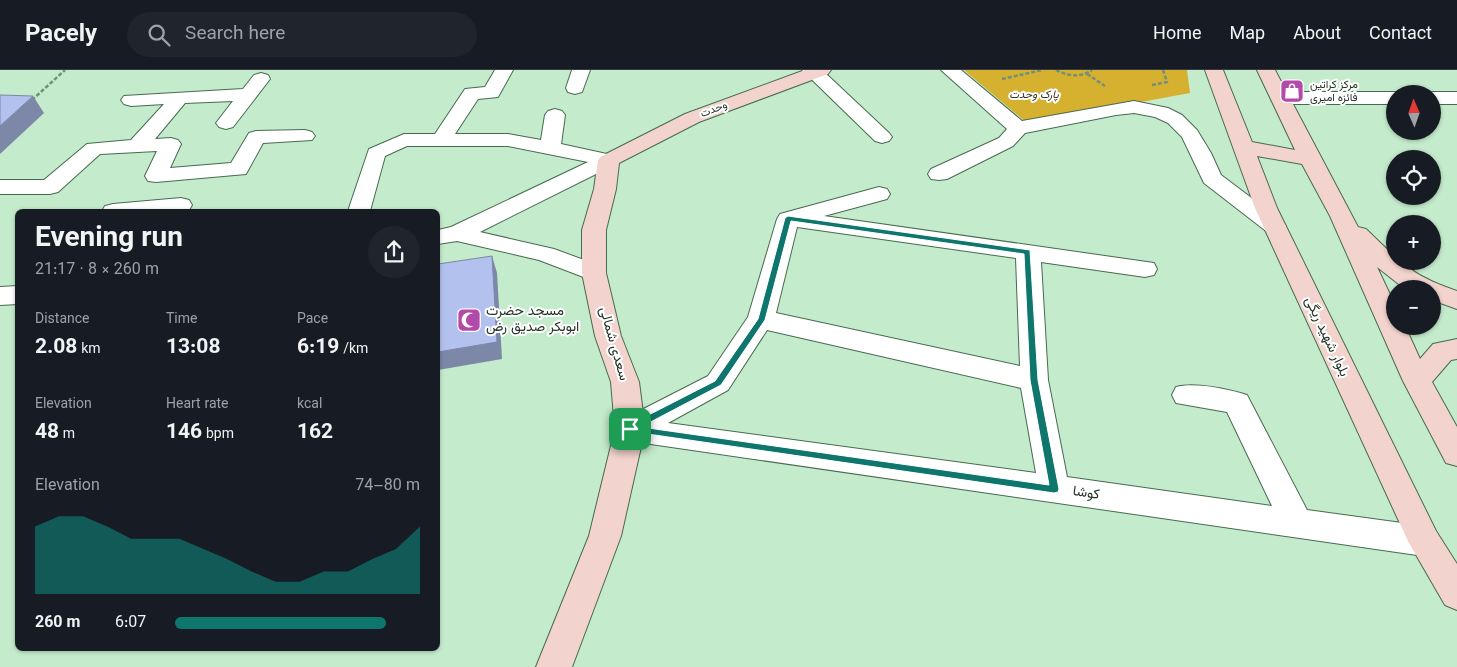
<!DOCTYPE html>
<html lang="en">
<head>
<meta charset="utf-8">
<style>
  body { margin:0; font-family:Georgia,Vazirmatn,serif; background:#20242c; color:#f1f3f6; height:100vh; display:flex; flex-direction:column; font-size:19px; white-space:nowrap }
  * { box-sizing:border-box; margin:0 }
  p { font-size:16px; color:#9ea1a6 }
  .icon { flex:none; width:28px; height:28px; fill:none; stroke:currentColor; stroke-width:2; stroke-linecap:round; stroke-linejoin:round }
  .map { position:relative; flex:1; overflow:hidden }
  .details { position:absolute; left:15px; top:139px; width:425px; height:442px; display:flex; flex-direction:column; background:#171b24; border-radius:8px; box-shadow:0 1px 4px #0004 }
  .details>* { flex:none }
  .needle { width:32px; rotate:358deg }
  .tools { position:absolute; left:1386px; top:15px; display:grid; gap:10px }
  .tools a { display:grid; place-items:center; width:55px; height:55px; border-radius:50%; background:#171b24; box-shadow:0 1px 4px #0004; font-size:25px }
  .pin { position:absolute; display:grid; place-items:center; width:42px; height:42px; color:#fff; margin:-21px; border-radius:10px; box-shadow:0 2px 8px #0006 }
  .round { display:grid; place-items:center; flex:none; width:52px; height:52px; border-radius:26px; background:#20242c }
  .head { display:flex; align-items:center; justify-content:space-between; height:85px; padding:0 20px }
  h1 { font-size:28px; font-weight:700; line-height:38px }
  .metrics { display:grid; grid-template-columns:repeat(3,1fr); gap:8px; height:85px; padding:5px 20px }
  .metrics div { display:grid; align-content:center }
  .metrics b { font-size:21px; font-weight:700 }
  .metrics small { font-size:14px; font-weight:400 }
  .metrics p { font-size:14px }
  .chart { height:140px; padding:10px 20px }
  .chart p { display:flex; justify-content:space-between }
  .chart svg { width:100%; height:90px; margin-top:5px; fill:#0f766e; opacity:.7 }
  ul { padding:0 20px; list-style:none; font-size:16px }
  li { display:grid; grid-template-columns:80px 60px 1fr; align-items:center; height:38px }
  li i { height:12px; border-radius:6px; background:#0f766e }
  header { display:flex; align-items:center; gap:30px; box-sizing:border-box; height:70px; padding:0 25px; background:#171b24; border-bottom:1px solid #363941 }
  header strong { font-size:24px }
  nav { display:flex; gap:28px; margin-inline-start:auto; font-size:18px }
  .search { width:350px; height:45px; background:#20242c; display:flex; align-items:center; gap:12px; box-sizing:border-box; padding:0 18px; border-radius:28px; color:#9ea1a6; font-size:19px }
  .map>svg:first-child { display:block }
</style>
</head>
<body>
<header>
<strong>Pacely</strong>
<div class="search"><svg class="icon" aria-label="search" viewBox="0 0 24 24"><circle cx="10" cy="10" r="6"/><path d="M15 15l6 6"/></svg>Search here</div>
<nav><a>Home</a><a>Map</a><a>About</a><a>Contact</a></nav>
</header>
<div class="map">
<svg width="1457" height="597" viewBox="0 0 1457 597">
  <rect width="100%" height="100%" fill="#c4ebcc"/>
  <polygon fill="#d6b02f" points="964,0 1187,0 1190,23 1027,53"/>
  <g fill="none" stroke-linecap="round" stroke-linejoin="round">
    <g stroke="#486a50" stroke-width="2">
      <g id="street">
        <polygon points="495,0 513,0 498,27 478,29 455,64 508,64 541,70 545,45 548,41 555,39 562,41 565,45 561,74 616,86 620,90 616,94 480,162 554,179 603,197 606,203 603,209 594,211 539,190 457,171 438,174 438,160 451,157 588,92 508,76 407,76 385,86 370,141 348,141 369,79 404,64 435,64 465,19 485,17"/>
        <polygon points="572,0 590,0 582,22 575,24 568,22 566,18"/>
        <polygon points="802,0 822,0 889,63 892,67 889,71 882,73 875,71"/>
        <polygon points="941,0 961,0 1022,51 1134,31 1168,38 1182,45 1197,60 1211,83 1221,105 1282,151 1286,156 1282,161 1274,163 1266,161 1204,113 1182,67 1168,53 1155,47 1134,43 1116,45 1025,63 1013,76 947,109 939,110 931,109 928,104 931,99 999,68 1007,59"/>
        <polygon points="261,3 268,5 270,9 233,57 226,59 219,57 216,53 233,31 185,33 155,69 171,68 178,70 181,74 170,98 231,93 249,63 256,61 305,60 312,62 315,66 312,70 263,73 246,104 156,112 148,111 145,106 157,81 100,84 58,122 50,124 0,124 0,110 44,110 87,74 131,70 164,34 131,36 124,34 121,30 124,26 243,19 254,5"/>
        <polygon points="1281,22 1395,22 1401,24 1395,24 1395,34 1281,34 1274,32 1271,28 1274,24"/>
        <polygon points="1432,22 1457,22 1457,34 1432,34 1432,24 1426,24"/>
        <path d="M879 117 887 119 890 124 887 129 824 146 1154 193 1157 199 1154 205 1145 207 1041 192 1048 310 1067 407 1272 436 1227 342 1176 333 1172 325 1176 317C1194 312 1229 319 1247 325L1307 440 1424 456 1436 461 1440 471 1436 481 1424 486 630 371 620 367 615 359 620 351 708 306 748 247 777 149 780 144ZM797 157 1016 188 1020 296 776 243ZM767 260 1021 318 1036 403 668 353 728 320Z"/>
        <polygon points="181,128 189,130 192,135 189,140 102,141 105,136 113,134"/>
        <polygon points="18,216 18,234 0,235 0,217"/>
      </g>
    </g>
    <g stroke="#486a50" stroke-width="2">
      <g id="secondary">
        <polygon points="805,0 831,0 828,4 699,52 619,93 616,119 606,160 606,203 621,266 639,312 645,359 621,466 572,597 536,597 589,466 615,359 611,312 595,266 582,203 582,160 594,119 598,90 602,86 685,44"/>
        <path d="M1205 0H1223L1252 72 1295 80 1257 0H1275L1358 157 1366 159 1395 187V191C1401 191 1404 195 1409 198 1424 209 1440 215 1457 221V239L1432 230V219H1405L1377 197 1395 235V256H1405L1420 289 1433 274 1457 269V289L1451 290 1432 312 1457 357V396L1446 393 1403 311 1330 146 1302 94 1257 86 1277 138 1436 461 1457 494V540L1445 535 1408 471 1255 138Z"/>
      </g>
    </g>
    <g stroke="#748f7a" stroke-width="2.5" stroke-dasharray="4 2" stroke-linecap="butt">
      <path d="M1056 0C1068 6 1081 8 1092 0"/>
      <polyline points="1087,4 1105,16"/>
      <polyline points="1002,9 1042,0"/>
      <polyline points="1152,15 1167,12 1163,0"/>
      <polyline points="32,30 65,0"/>
    </g>
    <use href="#street" fill="#fff" fill-rule="evenodd"/>
    <use href="#secondary" fill="#f2d3cd" fill-rule="evenodd"/>
  </g>
  <g fill="#7d87a7">
    <polygon points="33,26 44,43 0,84 0,56"/>
    <polygon points="492,186 497,203 502,289 438,300 438,282"/>
  </g>
  <g fill="#b3c1ee" stroke="#7d87a7">
    <polygon points="0,25 33,26 0,56"/>
    <polygon points="492,186 497,272 438,282 438,194"/>
  </g>
  <path fill="#0f766e" stroke="#fff" fill-rule="evenodd" d="M788 146 1030 180 1038 310 1059 419 1058 422 1054 423 627 361V356L715 311 758 249 785 148ZM791 151 1024 184 1030 310 1049 415 641 357 721 315 765 250Z"/>
  <defs>
    <g id="shop-square" transform="scale(1.25)"><rect x="-9" y="-9" width="18" height="18" rx="4" fill="#b349a9" stroke="#fff"/><path d="M-5-2.5h2.3a2.7 3.5 0 0 1 5.4 0H5L5.5 6h-11ZM-1.5-2.5h3a1.5 2.3 0 0 0-3 0Z" fill="#fff"/></g>
    <g id="mosque-square" transform="scale(1.25)"><rect x="-9" y="-9" width="18" height="18" rx="4" fill="#b349a9" stroke="#fff"/><path d="M3.5-4.9A6 6 0 1 0 3.5 4.9A5 5 0 1 1 3.5-4.9Z" fill="#fff"/></g>
  </defs>
  <g fill-rule="evenodd">
    <use href="#shop-square" x="1292" y="21"/>
    <use href="#mosque-square" x="469" y="250"/>
  </g>
  <g text-anchor="middle" dominant-baseline="central" stroke-width="4" stroke-linejoin="round" paint-order="stroke">
    <g font-size="11" fill="#233327" stroke="#fff" text-anchor="start">
      <text x="1310" y="15">مرکز کراتین<tspan x="1310" dy="13">فائزه امیری</tspan></text>
    </g>
    <g font-size="11" font-style="italic" fill="#3a321b" stroke="#fff">
      <text x="1034" y="25">پارک وحدت</text>
    </g>
    <g font-size="11" fill="#233327" stroke="#fff">
      <text transform="translate(714 40) rotate(-21)">وحدت</text>
    </g>
    <g font-size="14" fill="#233327" stroke="#fff" text-anchor="start">
      <text x="486" y="242">مسجد حضرت<tspan x="486" dy="16">ابوبکر صدیق رض</tspan></text>
    </g>
    <g font-size="14" fill="#233327" stroke="#fff">
      <text transform="translate(1326 267) rotate(65)">بلوار شهید ریگی</text>
      <text transform="translate(613 274) rotate(74)">سعدی شمالی</text>
      <text transform="translate(1086 424) rotate(8)">کوشا</text>
    </g>
  </g>
</svg>
<div class="tools">
<a><svg class="needle" viewBox="-14 -14 28 28"><path d="M0-13l5 13h-10z" fill="#e53935"/><path d="M0 13l5-13h-10z" fill="#9ea1a6"/></svg></a>
<a><svg class="icon" aria-label="locate" viewBox="0 0 24 24"><circle cx="12" cy="12" r="6"/><path d="M12 2v4M12 18v4M2 12h4M18 12h4"/></svg></a>
<a>+</a>
<a>−</a>
</div>
<div class="pin" style="left:630px;top:359px;background:#1e9e55"><svg class="icon" aria-label="arrive" viewBox="0 0 24 24"><path d="M6 21V4h12l-3 4 3 4H6"/></svg></div>
<section class="details">
<div class="head"><div><h1>Evening run</h1><p>21:17 · 8 × 260 m</p></div><a class="round"><svg class="icon" aria-label="share" viewBox="0 0 24 24"><path d="M12 15V3M7 8l5-5 5 5M5 13v7h14v-7"/></svg></a></div>
<div class="metrics">
<div><p>Distance</p><b>2.08<small> km</small></b></div>
<div><p>Time</p><b>13:08</b></div>
<div><p>Pace</p><b>6:19<small> /km</small></b></div>
</div>
<div class="metrics">
<div><p>Elevation</p><b>48<small> m</small></b></div>
<div><p>Heart rate</p><b>146<small> bpm</small></b></div>
<div><p>kcal</p><b>162</b></div>
</div>
<div class="chart"><p><span>Elevation</span>74–80 m</p>
<svg viewBox="0 0 160 44" preserveAspectRatio="none"><path d="M0 44V11L10 6L20 6L30 11L40 17L50 17L60 17L70 22L80 27L90 33L100 38L110 38L120 33L130 33L140 27L150 22L160 11V44z"/></svg>
</div>
<ul>
<li><b>260 m</b>6:07<i style="width:86%"></i></li>
</ul>
</section>
</div>
</body>
</html>
